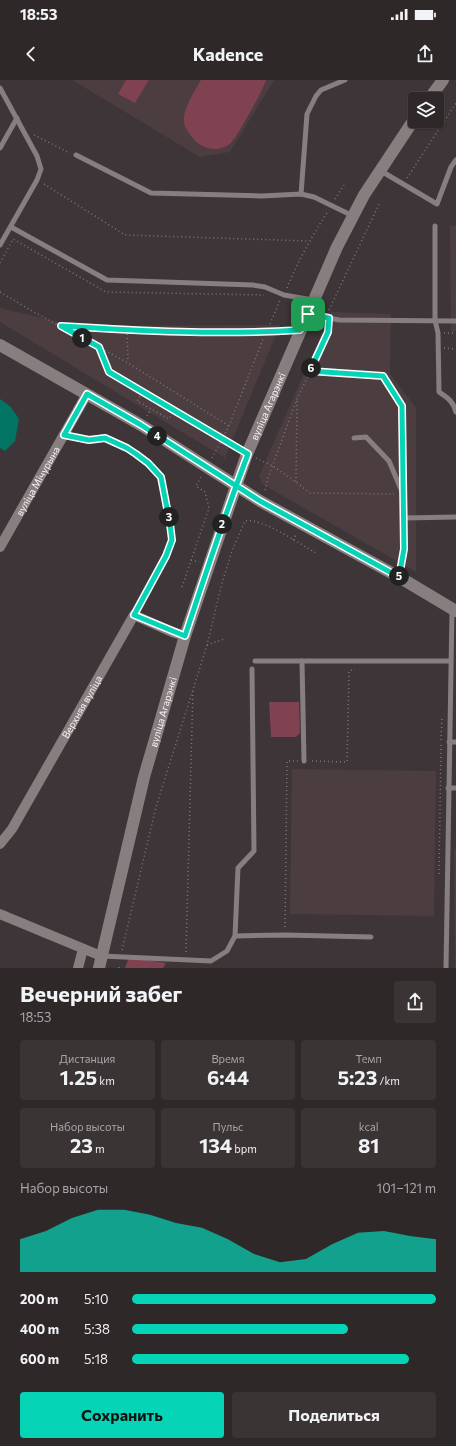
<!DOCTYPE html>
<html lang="ru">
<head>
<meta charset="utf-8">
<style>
  body { margin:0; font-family:Commissioner,sans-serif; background:#3a3435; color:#f1f3f6; height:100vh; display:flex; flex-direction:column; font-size:15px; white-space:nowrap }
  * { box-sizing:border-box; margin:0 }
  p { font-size:13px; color:#a7a6a8 }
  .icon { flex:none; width:22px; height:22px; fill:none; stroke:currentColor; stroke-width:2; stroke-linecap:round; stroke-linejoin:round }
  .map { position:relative; height:888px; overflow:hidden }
  .panel { display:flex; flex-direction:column; background:#2e2829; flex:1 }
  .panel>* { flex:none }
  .fabs { position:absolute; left:408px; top:12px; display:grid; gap:8px }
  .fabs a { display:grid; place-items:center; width:36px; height:36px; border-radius:4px; background:#2e2829; box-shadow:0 1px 3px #0004,0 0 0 1px #494446; font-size:20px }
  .pin { position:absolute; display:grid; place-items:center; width:34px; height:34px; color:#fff; margin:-17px; border-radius:8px; box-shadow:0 2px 6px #0006 }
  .km { position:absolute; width:20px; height:20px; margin:-10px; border-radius:50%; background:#222; color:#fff; font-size:11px; line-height:20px; text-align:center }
  .round { display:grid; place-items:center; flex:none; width:42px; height:42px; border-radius:4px; background:#3a3435 }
  .overview { display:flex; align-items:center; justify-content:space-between; height:68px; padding:0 20px }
  h1 { font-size:22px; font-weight:700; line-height:30px }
  .figures { display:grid; grid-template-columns:repeat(3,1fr); gap:6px; height:68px; padding:4px 20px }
  .figures div { display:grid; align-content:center; border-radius:4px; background:#3a3435; text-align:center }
  .figures b { font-size:20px; font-weight:700 }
  .figures small { font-size:11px; font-weight:400 }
  .figures p { font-size:11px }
  .chart { height:112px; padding:8px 20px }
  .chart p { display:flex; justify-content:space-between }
  .chart svg { width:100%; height:72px; margin-top:4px; fill:#05d5b6; opacity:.7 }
  .action { display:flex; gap:8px; margin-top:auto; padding:8px 20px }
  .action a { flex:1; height:46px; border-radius:4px; background:#05d5b6; color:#111; font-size:16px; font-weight:700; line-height:46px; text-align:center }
  .action a+a { background:#3a3435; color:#f1f3f6 }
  ul { padding:0 20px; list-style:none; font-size:13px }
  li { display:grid; grid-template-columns:64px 48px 1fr; align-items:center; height:30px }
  li i { height:10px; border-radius:5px; background:#05d5b6 }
  .status { display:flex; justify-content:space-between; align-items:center; height:28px; padding:0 20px; background:#2e2829; direction:ltr }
  .status svg { height:11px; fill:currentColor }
  header { display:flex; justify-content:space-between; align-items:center; height:52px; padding:0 20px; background:#2e2829; font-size:18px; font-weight:700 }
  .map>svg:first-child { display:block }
</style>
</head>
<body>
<div class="status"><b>18:53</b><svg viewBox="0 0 49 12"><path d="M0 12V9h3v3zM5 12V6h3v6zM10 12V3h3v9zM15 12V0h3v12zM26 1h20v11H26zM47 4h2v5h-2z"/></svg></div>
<header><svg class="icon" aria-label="back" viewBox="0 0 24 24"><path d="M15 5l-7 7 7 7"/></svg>Kadence<svg class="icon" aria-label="share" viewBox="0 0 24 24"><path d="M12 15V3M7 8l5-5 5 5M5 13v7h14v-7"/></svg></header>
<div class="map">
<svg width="456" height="888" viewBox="0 0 456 888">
  <rect width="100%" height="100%" fill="#3d3537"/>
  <g fill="#4c3d40">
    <polygon points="72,0 274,0 230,72 200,77"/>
    <polygon points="456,145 456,251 451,251 450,146"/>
    <polygon points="0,228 76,246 280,245 225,378 0,242"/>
    <polygon points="331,232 391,234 390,294 416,328 416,492 262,404 259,396"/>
    <polygon points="292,689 436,691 434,836 290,834"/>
    <polygon points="454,769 456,769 456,888 455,888"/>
  </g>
  <g fill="#804151">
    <polygon points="126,0 149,0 135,23 118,14"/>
    <path d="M201 0H266C264 9 236 59 230 64 215 74 198 68 189 53 187 50 184 46 184 42 182 31 195 10 201 0Z"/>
    <polygon points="269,622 299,622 300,653 296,657 271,657"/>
    <polygon points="129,877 166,883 163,888 125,888"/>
  </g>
  <polygon fill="#017463" points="0,319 11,327 19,339 15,361 5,371 0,368"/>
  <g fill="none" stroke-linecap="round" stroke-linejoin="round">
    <g stroke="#7d7678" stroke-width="1.5" stroke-dasharray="1 3" stroke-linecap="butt">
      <polyline points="34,55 70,73"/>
      <polyline points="407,98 456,23"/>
      <polyline points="44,104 125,155 309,161"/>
      <polyline points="335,119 344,105"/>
      <polyline points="0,183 13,159 106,212 264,215"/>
      <path d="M287 208C298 181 312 156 328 131"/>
      <polyline points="0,212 32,231 128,283 229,346"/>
      <polyline points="329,230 380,122"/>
      <polyline points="270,244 280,220"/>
      <polyline points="63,246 127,250 193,252"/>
      <polyline points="127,250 128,282"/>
      <polyline points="444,253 456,253"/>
      <polyline points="99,267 109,292 237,368"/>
      <polyline points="444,268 456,269"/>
      <polyline points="310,291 383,295 402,326 403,393"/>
      <polyline points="142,313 137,321 169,339 174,331"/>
      <polyline points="147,336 151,329"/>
      <polyline points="73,357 89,360 105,358 127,368 148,383 161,397 170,444 172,461 166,476 138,527"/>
      <polyline points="212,378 229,346 263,259"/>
      <polyline points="256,378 273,386 296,402 310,413 394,414"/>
      <polyline points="296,402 297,321"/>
      <polyline points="265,410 268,398 297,319 329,252 329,244"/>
      <polyline points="293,460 297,453"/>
      <polyline points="191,480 199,482"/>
      <polyline points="182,507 209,428 205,412 196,406 202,395"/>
      <polyline points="207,565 224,559"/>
      <polyline points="441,660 442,638"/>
      <polyline points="312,681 347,682 349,591 355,589"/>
      <polyline points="439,794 441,664"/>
      <polyline points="285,847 287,681 298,681"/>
      <path d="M122 870 156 727 207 565 222 503 232 471 245 441C261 437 300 464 316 473"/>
      <polyline points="186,872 193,608"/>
      <polyline points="119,888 119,884"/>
    </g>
    <g stroke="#877e7f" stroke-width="5">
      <polyline points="0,8 37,76 41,89 37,100 0,165"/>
      <polyline points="0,68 17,38"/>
      <polyline points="76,75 151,113 262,116 301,114 314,117 353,136"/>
      <polyline points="381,91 437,124 451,87 456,80"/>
      <polyline points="301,114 307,34 316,16 321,10 345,0"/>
      <path d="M435 146V240L438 253 439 312C448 318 453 321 456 332"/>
      <polyline points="11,147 107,200 253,205 265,207 284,215 313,220"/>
      <polyline points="308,234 339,240 456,241"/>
      <polyline points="199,252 266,252 299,250"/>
      <polyline points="354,358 366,357 389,381 403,414 404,469 399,496"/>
      <polyline points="404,438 456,437"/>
      <polyline points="255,581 450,581"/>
      <polyline points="302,581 304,681"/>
      <polyline points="449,662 456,662"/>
      <polyline points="448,708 456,708"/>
      <polyline points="235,856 285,855 371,857"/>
      <polyline points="102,876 211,881 227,871 235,856 238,788 254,771 252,589"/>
      <polyline points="446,888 452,530"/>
    </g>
    <g stroke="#877e7f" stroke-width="10">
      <path id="s1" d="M0 467 87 314"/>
      <path id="s2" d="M0 764 12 749 134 535 172 552 185 556"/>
      <polyline points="0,834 101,876"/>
      <polyline points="78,888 83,869"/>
    </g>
    <g stroke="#877e7f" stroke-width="12">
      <polyline points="429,19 443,0"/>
      <path id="s3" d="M236 406 247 374 337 167 364 115 415 38"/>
    </g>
    <g stroke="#877e7f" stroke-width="12">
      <polyline points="0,265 141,345 260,421 399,497 456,531"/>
      <path id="s4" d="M99 888 144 697 185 556 236 406"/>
    </g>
  </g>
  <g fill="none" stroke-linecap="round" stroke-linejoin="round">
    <g stroke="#fff" stroke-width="8">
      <path id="route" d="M308 234 300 250C220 255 141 251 61 246L99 267 109 292 248 374C225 434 205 495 185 556L134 535 166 476 172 460 170 444 161 397 148 383 136 374 127 368 105 358 89 360 64 355 87 314 141 345 260 421 399 497 404 469 402 326 383 296 310 291 328 252 329 238 308 234"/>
    </g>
    <use href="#route" stroke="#05d5b6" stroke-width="5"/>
  </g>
  <g text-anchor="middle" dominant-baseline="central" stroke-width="3.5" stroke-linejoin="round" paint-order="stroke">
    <g font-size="10" fill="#f8f3f4" stroke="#332b2d">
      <text stroke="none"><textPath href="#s3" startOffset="86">вуліца Агарэнкі</textPath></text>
      <text stroke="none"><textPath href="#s1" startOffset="76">вуліца Мічурына</textPath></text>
      <text stroke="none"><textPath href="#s2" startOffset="160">Верхняя вуліца</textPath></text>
      <text stroke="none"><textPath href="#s4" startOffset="264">вуліца Агарэнкі</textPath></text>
    </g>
  </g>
</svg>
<div class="fabs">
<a><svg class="icon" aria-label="layers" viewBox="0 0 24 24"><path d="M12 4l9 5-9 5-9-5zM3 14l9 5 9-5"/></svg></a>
</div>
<div class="pin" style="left:308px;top:234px;background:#1e9e55"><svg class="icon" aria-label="arrive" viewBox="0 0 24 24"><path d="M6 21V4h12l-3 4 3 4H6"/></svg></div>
<b class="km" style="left:82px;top:258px">1</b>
<b class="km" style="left:222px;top:444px">2</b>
<b class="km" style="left:169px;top:437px">3</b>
<b class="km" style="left:157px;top:356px">4</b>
<b class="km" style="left:399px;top:496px">5</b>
<b class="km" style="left:311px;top:288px">6</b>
</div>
<section class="panel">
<div class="overview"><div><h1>Вечерний забег</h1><p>18:53</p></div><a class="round"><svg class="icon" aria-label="share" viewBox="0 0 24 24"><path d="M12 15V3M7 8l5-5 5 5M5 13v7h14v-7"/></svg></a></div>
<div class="figures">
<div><p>Дистанция</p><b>1.25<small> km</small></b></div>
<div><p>Время</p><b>6:44</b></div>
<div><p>Темп</p><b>5:23<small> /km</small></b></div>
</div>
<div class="figures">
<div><p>Набор высоты</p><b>23<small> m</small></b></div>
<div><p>Пульс</p><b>134<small> bpm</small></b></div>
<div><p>kcal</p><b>81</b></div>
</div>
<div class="chart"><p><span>Набор высоты</span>101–121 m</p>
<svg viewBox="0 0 160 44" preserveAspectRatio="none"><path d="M0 44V24L10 19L20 11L30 6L40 6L50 9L60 14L70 17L80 24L90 33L100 38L110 36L120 27L130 20L140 19L150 22L160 24V44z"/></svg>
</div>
<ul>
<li><b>200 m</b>5:10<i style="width:100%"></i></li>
<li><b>400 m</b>5:38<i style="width:71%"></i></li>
<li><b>600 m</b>5:18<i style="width:91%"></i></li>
</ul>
<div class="action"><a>Сохранить</a><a>Поделиться</a></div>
</section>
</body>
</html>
